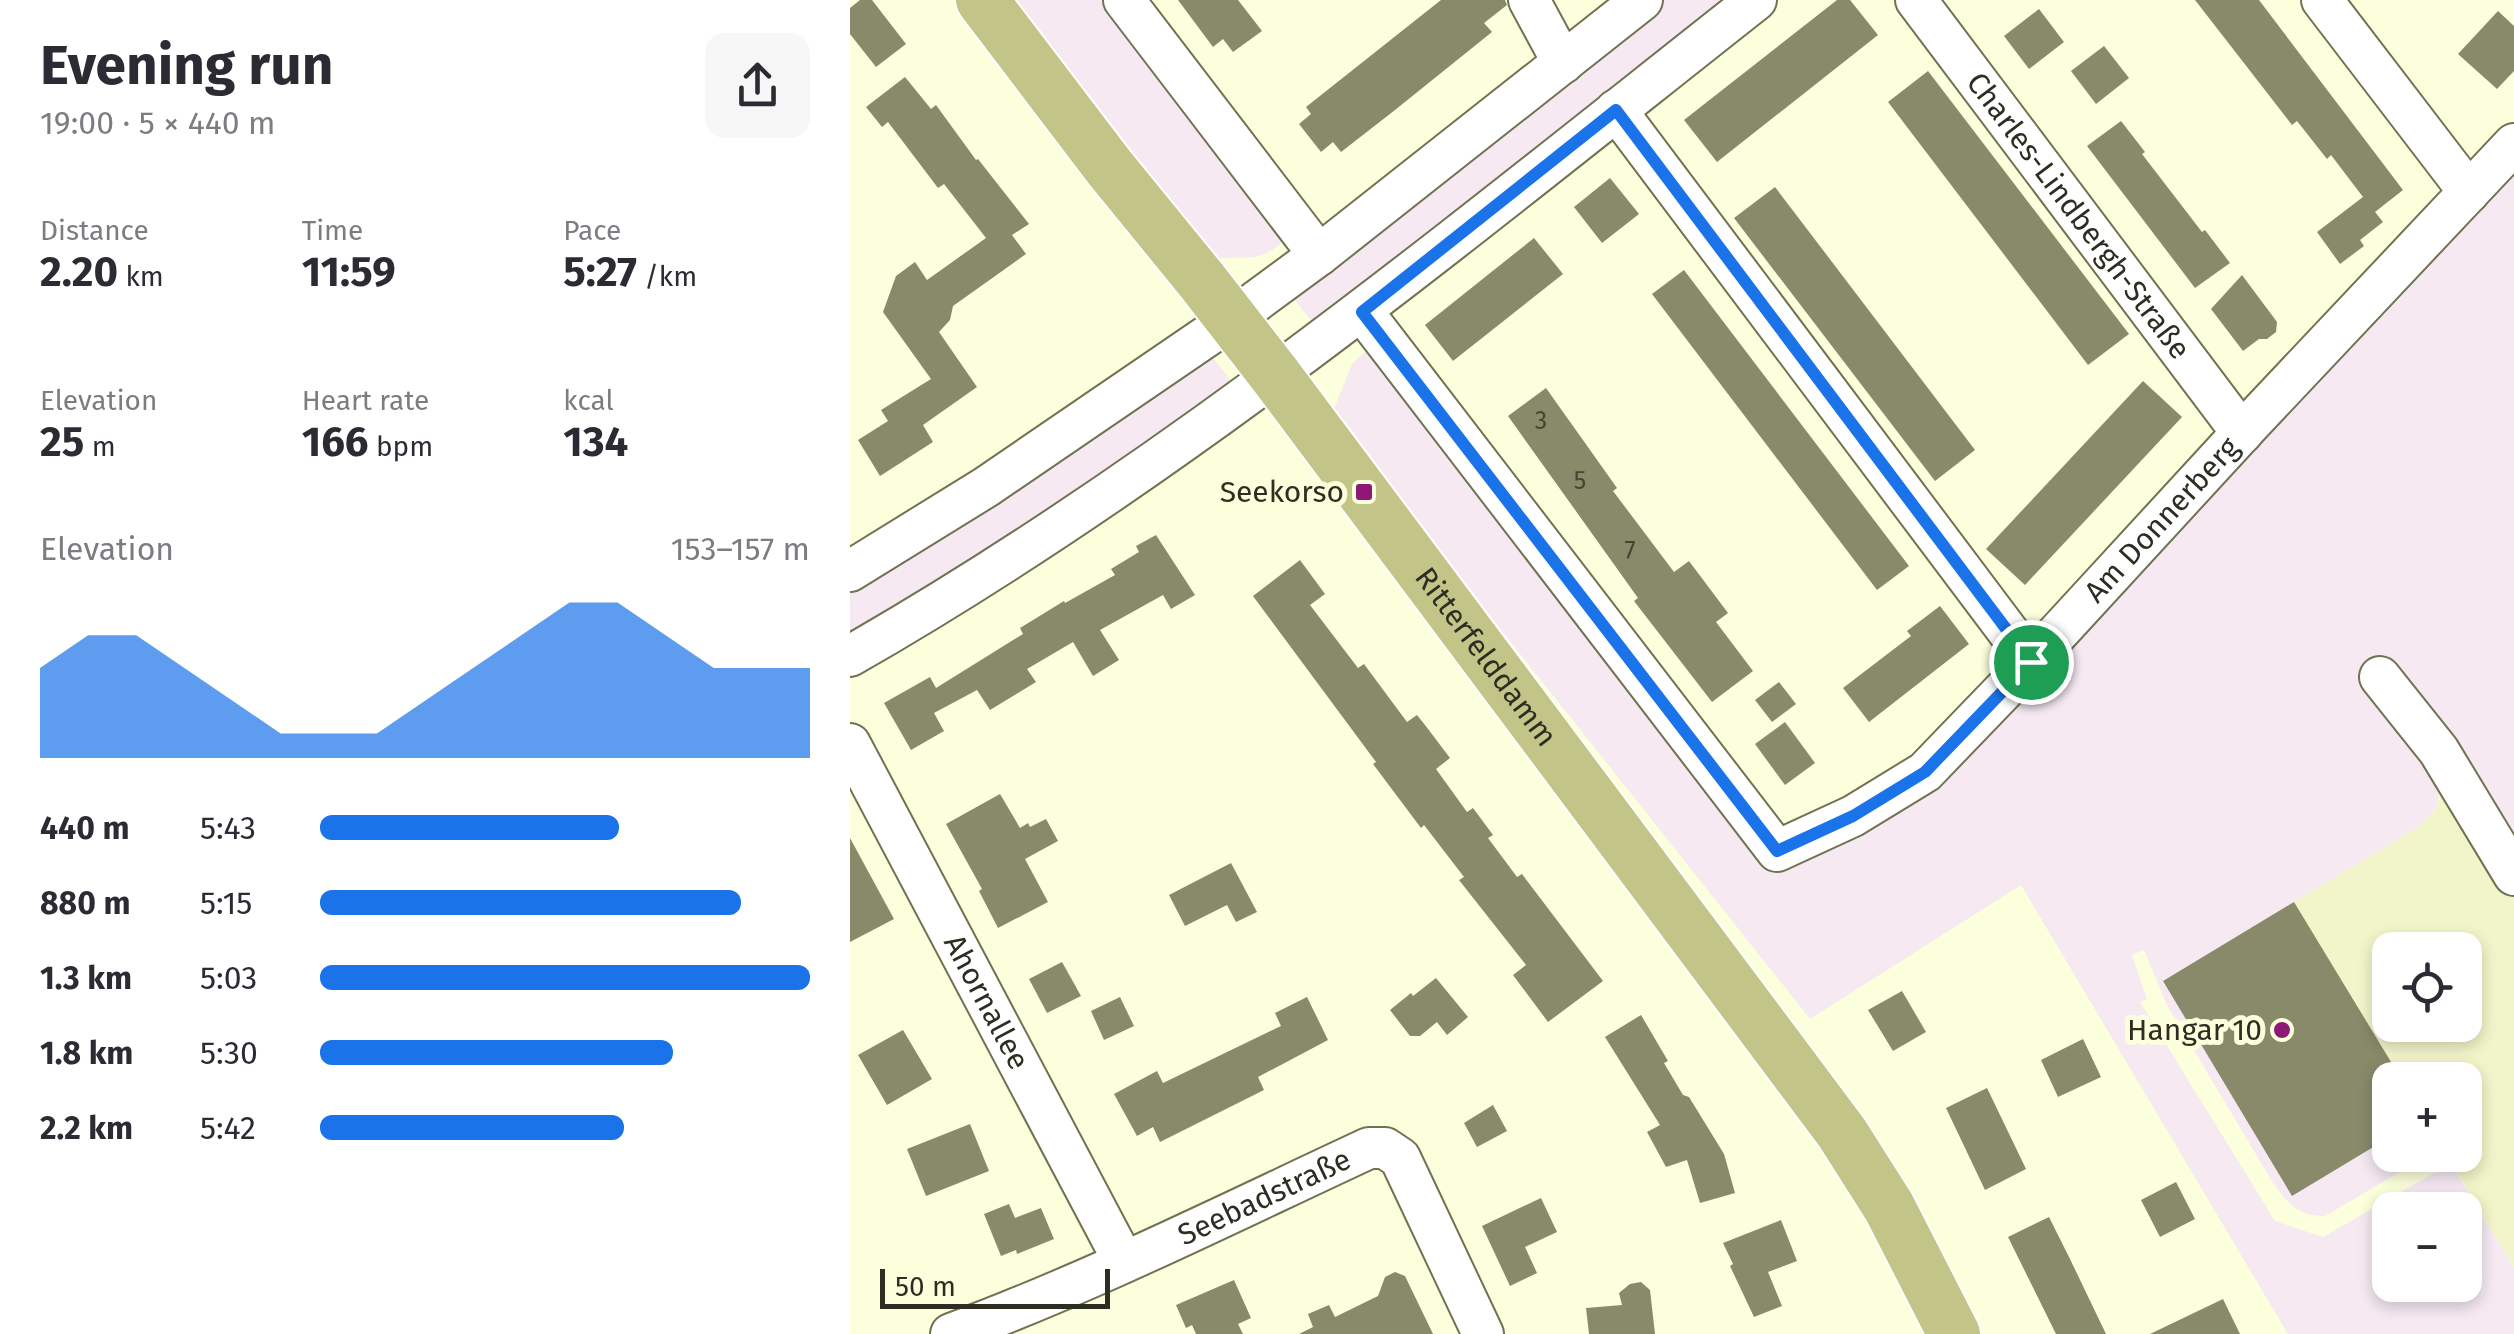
<!DOCTYPE html>
<html lang="en">
<head>
<meta charset="utf-8">
<style>
  body { margin:0; font-family:"Fira Sans",sans-serif; background:#f7f7f7; color:#2b2b33; height:100vh; display:flex; flex-direction:column; font-size:38px; white-space:nowrap }
  * { box-sizing:border-box; margin:0 }
  p { font-size:32px; color:#7c7c81 }
  .icon { flex:none; width:55px; height:55px; fill:none; stroke:currentColor; stroke-width:2; stroke-linecap:round; stroke-linejoin:round }
  .map { position:relative; flex:1; overflow:hidden }
  .panel { display:flex; flex-direction:column; background:#fff; width:850px }
  .panel>* { flex:none }
  .tools { position:absolute; left:1522px; top:932px; display:grid; gap:20px }
  .tools a { display:grid; place-items:center; width:110px; height:110px; border-radius:20px; background:#fff; box-shadow:0 5px 15px #0003; font-size:50px }
  .scale { position:absolute; left:30px; bottom:25px; width:230px; box-sizing:border-box; padding-left:10px; border:5px solid #2d2e21; border-top:0; font-size:28px; line-height:35px; white-space:nowrap; color:#2d2e21; -webkit-text-stroke:8px #fcffdb; paint-order:stroke }
  .pin { position:absolute; display:grid; place-items:center; width:85px; height:85px; color:#fff; margin:-42px; border:5px solid #fff; border-radius:50%; box-shadow:0 2px 10px #0007 }
  .round { display:grid; place-items:center; flex:none; width:105px; height:105px; border-radius:20px; background:#f7f7f7 }
  .head { display:flex; align-items:center; justify-content:space-between; height:170px; padding:0 40px }
  h1 { font-size:55px; font-weight:700; line-height:75px }
  .stats { display:grid; grid-template-columns:repeat(3,1fr); gap:15px; height:170px; padding:10px 40px }
  .stats div { display:grid; align-content:center }
  .stats b { font-size:42px; font-weight:700 }
  .stats small { font-size:28px; font-weight:400 }
  .stats p { font-size:28px }
  .chart { height:280px; padding:20px 40px }
  .chart p { display:flex; justify-content:space-between }
  .chart svg { width:100%; height:180px; margin-top:10px; fill:#1a73e8; opacity:.7 }
  ul { padding:0 40px; list-style:none; font-size:32px }
  li { display:grid; grid-template-columns:160px 120px 1fr; align-items:center; height:75px }
  li i { height:25px; border-radius:12px; background:#1a73e8 }
  main { display:flex; flex:1; min-height:0 }
  .map>svg:first-child { display:block }
</style>
</head>
<body>
<main>
<section class="panel">
<div class="head"><div><h1>Evening run</h1><p>19:00 · 5 × 440 m</p></div><a class="round"><svg class="icon" aria-label="share" viewBox="0 0 24 24"><path d="M12 15V3M7 8l5-5 5 5M5 13v7h14v-7"/></svg></a></div>
<div class="stats">
<div><p>Distance</p><b>2.20<small> km</small></b></div>
<div><p>Time</p><b>11:59</b></div>
<div><p>Pace</p><b>5:27<small> /km</small></b></div>
</div>
<div class="stats">
<div><p>Elevation</p><b>25<small> m</small></b></div>
<div><p>Heart rate</p><b>166<small> bpm</small></b></div>
<div><p>kcal</p><b>134</b></div>
</div>
<div class="chart"><p><span>Elevation</span>153–157 m</p>
<svg viewBox="0 0 160 44" preserveAspectRatio="none"><path d="M0 44V22L10 14L20 14L30 22L40 30L50 38L60 38L70 38L80 30L90 22L100 14L110 6L120 6L130 14L140 22L150 22L160 22V44z"/></svg>
</div>
<ul>
<li><b>440 m</b>5:43<i style="width:61%"></i></li>
<li><b>880 m</b>5:15<i style="width:86%"></i></li>
<li><b>1.3 km</b>5:03<i style="width:100%"></i></li>
<li><b>1.8 km</b>5:30<i style="width:72%"></i></li>
<li><b>2.2 km</b>5:42<i style="width:62%"></i></li>
</ul>
</section>
<div class="map">
<svg width="1664" height="1334" viewBox="0 0 1664 1334">
  <rect width="100%" height="100%" fill="#fcffdb"/>
  <path fill="#f2f5c9" fill-rule="evenodd" d="M1588 785 1664 848V1268L1597 1155H1615V1080H1552L1444 902 1568 827 1583 814 1590 799ZM1540 950H1615V1025H1540Z"/>
  <g fill="#f6e9f2" fill-rule="evenodd">
    <path d="M153 0H261L437 238C408 265 399 255 362 259Z"/>
    <polygon points="811,0 885,0 468,329 439,293"/>
    <path d="M1664 161V848L1548 725C1557 739 1566 752 1575 766 1594 794 1595 805 1568 827L1313 981 1540 1137V1155H1579L1475 1216C1448 1216 1438 1204 1423 1183L1317 1005 1294 950 1282 955 1297 999 1290 1002 1425 1221 1473 1237 1601 1163 1664 1268V1334H1438L1171 885 960 1019 481 416 502 364 520 347 928 874 1063 793ZM1540 1210H1615V1285H1540Z"/>
    <polygon points="357,350 386,387 0,640 0,586"/>
  </g>
  <g fill="#888a6a">
    <polygon points="10,0 22,0 56,44 26,67 0,34 0,8"/>
    <polygon points="328,0 388,0 412,31 383,52 373,39 363,47"/>
    <polygon points="591,0 655,0 657,5 634,23 642,32 545,110 491,152 483,142 471,152 449,124 461,114 456,107"/>
    <polygon points="987,0 1000,0 1028,35 867,162 834,120"/>
    <polygon points="1345,0 1409,0 1553,190 1525,212 1533,222 1510,240 1514,246 1490,264 1467,232 1513,197 1481,155 1477,159 1447,121 1442,125"/>
    <polygon points="1189,9 1214,42 1179,69 1154,36"/>
    <polygon points="1648,11 1664,26 1664,71 1647,89 1608,54"/>
    <polygon points="1254,46 1279,78 1246,104 1221,71"/>
    <polygon points="1078,71 1279,334 1238,365 1038,102"/>
    <polygon points="55,77 81,109 86,105 126,160 128,159 179,224 162,235 176,254 103,306 100,320 89,332 127,387 73,425 83,442 30,476 8,440 38,421 31,410 81,379 33,312 46,276 65,262 77,280 136,238 94,184 88,188 38,122 32,127 16,107"/>
    <polygon points="1271,121 1295,152 1292,154 1352,232 1355,230 1380,263 1345,288 1237,146"/>
    <polygon points="760,178 789,214 752,243 724,207"/>
    <polygon points="925,187 1125,450 1085,481 884,218"/>
    <polygon points="684,238 713,274 603,361 575,325"/>
    <polygon points="834,270 1059,566 1027,590 802,294"/>
    <polygon points="1392,275 1427,322 1426,332 1417,339 1409,339 1393,351 1361,309"/>
    <polygon points="1293,381 1332,417 1175,585 1136,549"/>
    <polygon points="696,388 767,488 763,491 824,572 839,561 878,613 866,622 903,671 862,702 784,601 788,598 658,416"/>
    <polygon points="306,535 345,595 321,609 313,595 250,630 269,660 243,676 223,642 177,669 186,682 140,710 127,690 84,713 94,731 61,750 34,703 80,677 86,688 173,634 170,628 214,601 215,603 265,575 261,569 289,552 286,546"/>
    <polygon points="450,560 475,594 460,605 508,668 514,664 557,722 567,715 575,725 600,758 586,769 617,812 623,808 643,835 638,838 667,877 672,874 753,981 698,1022 663,975 676,965 609,880 614,877 574,825 571,828 523,764 526,762 403,596"/>
    <polygon points="1090,606 1119,644 1019,722 993,688 1061,636 1057,631"/>
    <polygon points="929,682 946,704 922,722 905,700"/>
    <polygon points="935,722 965,763 935,785 905,744"/>
    <polygon points="150,794 170,828 178,823 180,827 196,819 208,841 175,859 198,902 148,928 129,891 132,889 96,824"/>
    <polygon points="0,838 44,919 0,942"/>
    <polygon points="381,863 407,912 386,922 377,905 335,926 319,895"/>
    <polygon points="1444,902 1552,1080 1540,1080 1540,1137 1442,1196 1313,981"/>
    <polygon points="212,962 231,996 197,1013 179,979"/>
    <polygon points="586,978 618,1017 597,1035 587,1022 570,1036 560,1036 540,1010 561,993 563,996"/>
    <polygon points="1052,991 1076,1032 1043,1051 1018,1010"/>
    <polygon points="270,997 284,1026 254,1040 241,1011"/>
    <polygon points="457,997 478,1040 408,1077 414,1090 310,1142 303,1127 287,1136 264,1094 307,1071 313,1083 431,1026 425,1013"/>
    <polygon points="791,1015 818,1061 814,1063 833,1095 839,1097 874,1154 885,1193 850,1203 837,1160 816,1167 797,1132 810,1125 755,1037"/>
    <polygon points="53,1030 82,1079 37,1105 8,1055"/>
    <polygon points="1233,1039 1251,1077 1208,1097 1191,1060"/>
    <polygon points="1137,1088 1176,1169 1135,1190 1096,1108"/>
    <polygon points="643,1105 657,1131 627,1147 614,1123"/>
    <polygon points="120,1124 139,1171 76,1196 57,1149"/>
    <polygon points="1326,1182 1345,1219 1310,1237 1291,1200"/>
    <polygon points="691,1198 707,1232 675,1247 687,1273 660,1286 632,1226"/>
    <polygon points="159,1204 165,1218 191,1208 204,1239 167,1254 166,1250 151,1256 134,1214"/>
    <polygon points="1199,1217 1220,1259 1256,1334 1206,1334 1158,1237"/>
    <polygon points="931,1220 947,1261 918,1272 932,1306 904,1317 880,1266 883,1264 873,1243"/>
    <polygon points="545,1272 555,1276 583,1334 449,1334 463,1327 458,1314 479,1305 485,1317 528,1296 535,1277"/>
    <polygon points="384,1280 401,1318 388,1324 393,1334 346,1334 342,1325 336,1328 326,1305"/>
    <polygon points="791,1282 800,1290 805,1334 739,1334 736,1308 772,1305 769,1293 780,1284"/>
    <polygon points="1373,1299 1390,1334 1300,1334"/>
  </g>
  <g fill="none" stroke-linecap="round" stroke-linejoin="round">
    <g stroke="#707252" stroke-width="44">
      <g id="minor">
        <polyline points="274,0 469,255"/>
        <polyline points="679,0 713,63"/>
        <path id="s1" d="M1066 0 1392 433"/>
        <polyline points="1472,0 1619,192"/>
        <polyline points="766,110 1181,662"/>
        <path id="s2" d="M512 311 927 851 1003 816 1075 772 1181 662 1399 425 1664 144"/>
        <polyline points="0,571 136,487 382,319 469,255 792,0"/>
        <path d="M0 656C325 470 613 231 906 0"/>
        <polyline points="1530,677 1589,751 1664,875"/>
        <path id="s3" d="M0 744 274 1262"/>
        <path id="s4" d="M101 1334C244 1281 381 1212 519 1148H535L550 1158 633 1334"/>
      </g>
    </g>
    <g stroke="#fff" stroke-width="56">
      <g id="major">
        <path id="s5" d="M132 0 259 167 352 281 425 375 992 1133 1039 1207 1104 1334"/>
      </g>
    </g>
    <use href="#minor" stroke="#fff" stroke-width="40"/>
    <use href="#major" stroke="#c3c488" stroke-width="52"/>
  </g>
  <g fill="none" stroke-linecap="round" stroke-linejoin="round">
    <g stroke="#fff" stroke-width="20">
      <polygon id="route" points="766,110 1181,662 1075,772 1003,816 927,851 512,312"/>
    </g>
    <use href="#route" stroke="#1a73e8" stroke-width="12"/>
  </g>
  <g fill="#8f1776" stroke="#fcffdb" stroke-width="4">
    <rect x="504" y="482" width="20" height="20" rx="5"/>
    <circle cx="1432" cy="1030" r="10"/>
  </g>
  <g text-anchor="middle" dominant-baseline="central" stroke-width="10" stroke-linejoin="round" paint-order="stroke">
    <g font-size="25" fill="#444533">
      <text x="691" y="421">3</text>
      <text x="730" y="481">5</text>
      <text x="780" y="550">7</text>
    </g>
    <g font-size="30" fill="#2d2e21" stroke="#fcffdb">
      <text stroke="none"><textPath href="#s1" startOffset="270">Charles-Lindbergh-Straße</textPath></text>
      <text stroke="none"><textPath href="#s2" startOffset="1195">Am Donnerberg</textPath></text>
      <text stroke="none"><textPath href="#s5" startOffset="828">Ritterfelddamm</textPath></text>
      <text stroke="none"><textPath href="#s3" startOffset="292">Ahornallee</textPath></text>
      <text stroke="none"><textPath href="#s4" startOffset="342">Seebadstraße</textPath></text>
    </g>
    <g font-size="30" fill="#2d2e21" stroke="#fcffdb" text-anchor="end">
      <text x="494" y="492">Seekorso</text>
      <text x="1412" y="1030">Hangar 10</text>
    </g>
  </g>
</svg>
<div class="tools">
<a><svg class="icon" aria-label="locate" viewBox="0 0 24 24"><circle cx="12" cy="12" r="6"/><path d="M12 2v4M12 18v4M2 12h4M18 12h4"/></svg></a>
<a>+</a>
<a>−</a>
</div>
<div class="scale">50 m</div>
<div class="pin" style="left:1181px;top:662px;background:#1e9e55"><svg class="icon" aria-label="arrive" viewBox="0 0 24 24"><path d="M6 21V4h12l-3 4 3 4H6"/></svg></div>
</div>
</main>
</body>
</html>
